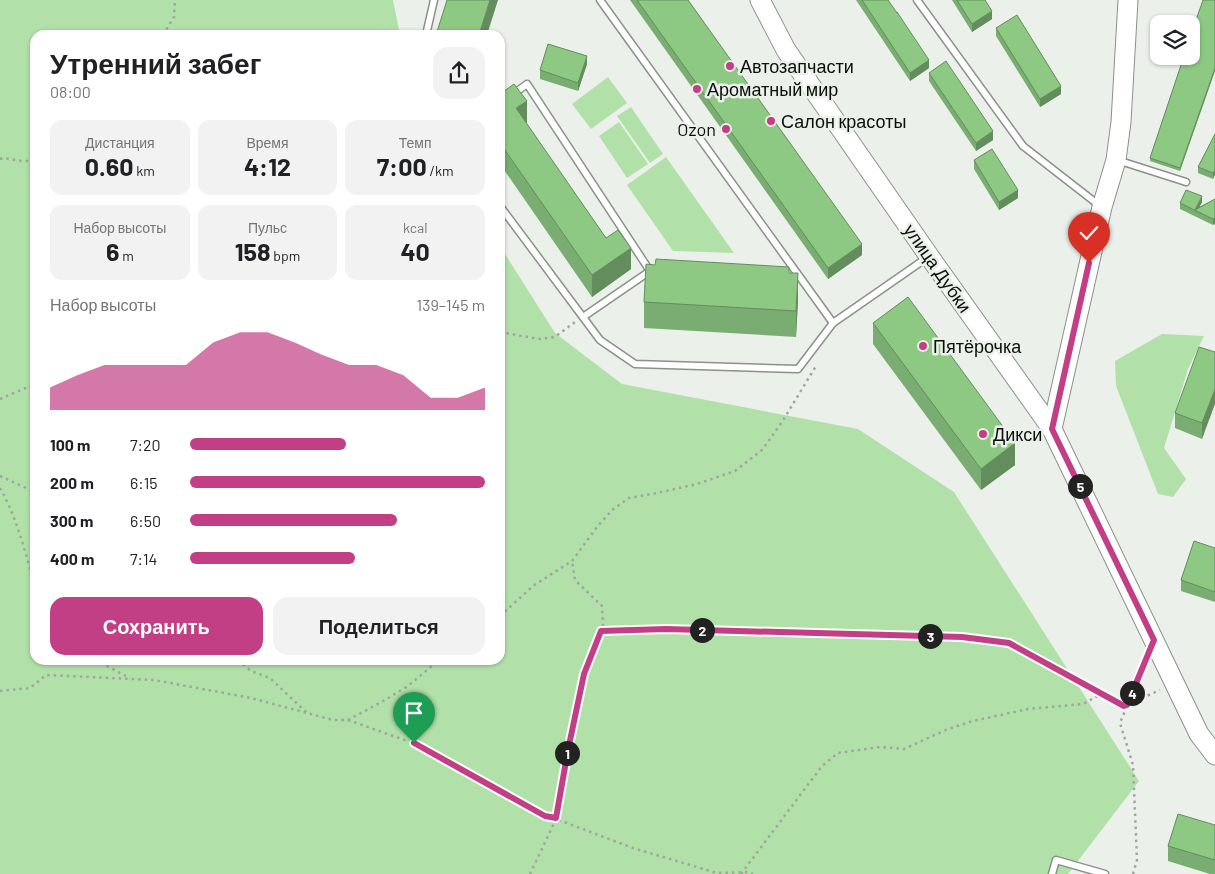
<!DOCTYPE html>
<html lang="ru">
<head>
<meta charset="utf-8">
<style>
  body { margin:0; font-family:Barlow,sans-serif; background:#f2f2f2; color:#202124; height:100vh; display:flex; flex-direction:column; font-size:19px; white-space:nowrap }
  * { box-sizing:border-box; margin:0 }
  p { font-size:16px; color:#757577 }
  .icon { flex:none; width:28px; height:28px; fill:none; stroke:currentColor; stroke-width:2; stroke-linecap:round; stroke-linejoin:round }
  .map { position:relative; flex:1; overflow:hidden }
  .panel { position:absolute; left:30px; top:30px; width:475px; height:635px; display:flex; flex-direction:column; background:#fff; border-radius:15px; box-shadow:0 1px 4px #0004 }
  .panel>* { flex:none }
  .controls { position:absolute; left:1150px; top:15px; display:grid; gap:10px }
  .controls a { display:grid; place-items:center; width:50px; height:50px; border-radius:10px; background:#fff; box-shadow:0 1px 4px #0004; font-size:25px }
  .pin { position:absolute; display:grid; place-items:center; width:42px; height:42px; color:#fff; margin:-51px -21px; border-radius:50% 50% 50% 0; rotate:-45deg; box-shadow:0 0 5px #0007 }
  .pin .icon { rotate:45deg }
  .km { position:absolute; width:25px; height:25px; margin:-12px; border-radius:50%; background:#222; color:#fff; font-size:14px; line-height:25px; text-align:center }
  .round { display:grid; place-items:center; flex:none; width:52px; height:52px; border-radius:15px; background:#f2f2f2 }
  .overview { display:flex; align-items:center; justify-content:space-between; height:85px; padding:0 20px }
  h1 { font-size:28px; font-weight:700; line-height:38px }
  .metrics { display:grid; grid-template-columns:repeat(3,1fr); gap:8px; height:85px; padding:5px 20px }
  .metrics div { display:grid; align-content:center; border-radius:12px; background:#f2f2f2; text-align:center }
  .metrics b { font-size:25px; font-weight:700 }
  .metrics small { font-size:14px; font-weight:400 }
  .metrics p { font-size:14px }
  .chart { height:140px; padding:10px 20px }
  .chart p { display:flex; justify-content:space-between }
  .chart svg { width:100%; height:90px; margin-top:5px; fill:#c23f85; opacity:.7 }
  .button { display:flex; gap:10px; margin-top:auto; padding:10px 20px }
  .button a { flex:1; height:58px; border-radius:15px; background:#c23f85; color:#fff; font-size:20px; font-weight:700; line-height:58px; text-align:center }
  .button a+a { background:#f2f2f2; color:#202124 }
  ul { padding:0 20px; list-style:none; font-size:16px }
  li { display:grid; grid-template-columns:80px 60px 1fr; align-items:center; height:38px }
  li i { height:12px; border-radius:6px; background:#c23f85 }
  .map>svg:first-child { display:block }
</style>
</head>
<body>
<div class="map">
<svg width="1215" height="874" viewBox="0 0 1215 874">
  <rect width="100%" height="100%" fill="#ebf1ea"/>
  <g fill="#b1e1a9">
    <polygon points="0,0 393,0 400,35 35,35 35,660 500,660 500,246 555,333 622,384 858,429 954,492 1139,781 1068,874 0,874"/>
    <polygon points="608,77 627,103 591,129 572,104"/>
    <polygon points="631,107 663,154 650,163 617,116"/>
    <polygon points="619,122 648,164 627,178 599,136"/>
    <polygon points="666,157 734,253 673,251 627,185"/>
    <polygon points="1162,334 1204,336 1188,369 1164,448 1186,479 1173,497 1158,494 1116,386 1115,361"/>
  </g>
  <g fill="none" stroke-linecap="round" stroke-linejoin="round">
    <g stroke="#8b918a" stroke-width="9">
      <g id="lane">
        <polyline points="600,0 833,323"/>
        <polyline points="917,0 1023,146 1100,206"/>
        <polyline points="426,35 434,0"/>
        <polyline points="500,104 527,84 650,271 583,317"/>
        <polyline points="1117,160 1186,182"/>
        <polyline points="500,206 600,340 635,364 798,369 833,323 928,257"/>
        <polyline points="1052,874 1056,860 1105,874"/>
      </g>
    </g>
    <g stroke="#8b918a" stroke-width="21">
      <g id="secondary">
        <polyline points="760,0 786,50 929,256 1052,429 1199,734 1215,755"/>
        <polyline points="1052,429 1102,207 1116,160 1121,122 1128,0"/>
      </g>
    </g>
    <g stroke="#a0a59f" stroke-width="2.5" stroke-dasharray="2.5 4" stroke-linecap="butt">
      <polyline points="163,35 174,17 175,0"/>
      <polyline points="0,159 3,158 22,161 35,161"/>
      <polyline points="500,332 539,339 555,337 575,322"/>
      <polyline points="0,399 35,384"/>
      <polyline points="0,476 35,492"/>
      <path d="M0 488C17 518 25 552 35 585"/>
      <polyline points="500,616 533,586 572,561 597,527 612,510 629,498 657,493 697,484 735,471 762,450 782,422 816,366"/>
      <polyline points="601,631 665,629 962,637 1009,643 1124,706 1160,690"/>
      <polyline points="95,660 130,678"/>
      <polyline points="238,660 251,671 270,678 307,713 333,720 348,720 385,700 408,686 439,660"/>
      <polyline points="0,691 30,688 46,675 154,680 251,698 307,713"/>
      <polyline points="348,720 413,743 545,816 556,819 633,848 717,873 749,872 753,874"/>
      <polyline points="530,874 556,819 568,749 584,674 603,627 602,606 575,580 572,561"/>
      <polyline points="741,874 822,766 838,753 880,747 904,749 948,729 973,721 1028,709 1083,704 1101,694"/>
      <polyline points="1133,874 1137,860 1133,765 1120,723 1146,660"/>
    </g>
    <use href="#lane" stroke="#fff" stroke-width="6"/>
    <use href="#secondary" stroke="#fff" stroke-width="19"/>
  </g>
  <g fill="#79ad71">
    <polygon points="630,0 688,0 862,255 828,279"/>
    <polygon points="856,0 888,0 929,68 910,81"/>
    <polygon points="952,0 985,0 992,19 972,32"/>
    <polygon points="1203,0 1180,171 1150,161 1150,158"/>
    <polygon points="996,28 1061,94 1040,107 996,36"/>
    <polygon points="587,64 578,91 540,79 540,70"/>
    <polygon points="929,73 993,140 976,151 929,81"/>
    <polygon points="500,94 527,123 526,123 606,238 631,269 592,297 500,164"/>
    <polygon points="1215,134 1213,179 1198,173 1198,167"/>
    <polygon points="974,160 1018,198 999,210 974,169"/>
    <polygon points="1215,199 1213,225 1180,209 1180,203 1202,202 1199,207"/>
    <polygon points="789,273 798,300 796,337 644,328 644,302"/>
    <polygon points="873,323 1015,465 981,490 873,344"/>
    <polygon points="1215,352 1202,439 1175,428 1175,413"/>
    <polygon points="1215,548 1215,602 1181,591 1181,580"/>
    <polygon points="1215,825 1215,874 1210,874 1168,861 1168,846"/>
  </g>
  <g fill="#638d5c">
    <polygon points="490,0 498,0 487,35 479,35"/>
    <polygon points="992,11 992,19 972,32 972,24"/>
    <polygon points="587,56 587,64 578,91 578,83"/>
    <polygon points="929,60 929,68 910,81 910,73"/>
    <polygon points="1215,68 1215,71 1180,171 1180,168"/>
    <polygon points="1061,86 1061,94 1040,107 1040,99"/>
    <polygon points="527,101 527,123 516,130 516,108"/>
    <polygon points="993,131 993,140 976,151 976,143"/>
    <polygon points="1215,170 1215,175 1213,179 1213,173"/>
    <polygon points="1018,190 1018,198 999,210 999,202"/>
    <polygon points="1202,196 1202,202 1197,212 1195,210"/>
    <polygon points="1215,218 1215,224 1213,225 1213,219"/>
    <polygon points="862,244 862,255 828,279 828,268"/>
    <polygon points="631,248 631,269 592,297 592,275"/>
    <polygon points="798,273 798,300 796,337 796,311"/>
    <polygon points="1215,389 1215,404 1202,439 1202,423"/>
    <polygon points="1015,443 1015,465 981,490 981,469"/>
  </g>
  <g fill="#8dc983" stroke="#638d5c">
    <polygon points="447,0 490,0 479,35 436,35"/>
    <polygon points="637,0 688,0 862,244 828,268"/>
    <polygon points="862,0 888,0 897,13 897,12 929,60 910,73"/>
    <polygon points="957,0 985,0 992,11 972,24"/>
    <polygon points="1203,0 1215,0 1215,68 1180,168 1150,158 1184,56 1191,56 1191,34"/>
    <polygon points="1017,15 1061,86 1040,99 996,28"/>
    <polygon points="548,44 587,56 578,83 540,70"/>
    <polygon points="946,61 993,131 976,143 929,73"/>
    <polygon points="514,84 527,101 516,108 606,238 618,230 631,248 592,275 500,143 500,94"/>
    <polygon points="1215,134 1215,170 1213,173 1198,167"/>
    <polygon points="992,149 1018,190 999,202 974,160"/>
    <polygon points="1186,190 1202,196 1195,210 1215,199 1215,218 1213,219 1180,203"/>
    <polygon points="656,259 789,267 789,273 798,273 796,311 644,302 646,264 655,265"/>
    <polygon points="908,297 1015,443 981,469 873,323"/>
    <polygon points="1199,347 1215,352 1215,389 1202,423 1175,413"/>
    <polygon points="1194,541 1215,548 1215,592 1181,580"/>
    <polygon points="1178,814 1215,825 1215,860 1168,846"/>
  </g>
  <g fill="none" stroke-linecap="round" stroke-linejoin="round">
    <g stroke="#fff" stroke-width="10">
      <polyline id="route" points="414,743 545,816 556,818 568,750 584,674 601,631 666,629 962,637 1009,643 1124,706 1127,705 1154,640 1052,429 1089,263"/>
    </g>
    <use href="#route" stroke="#c23f85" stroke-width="6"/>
  </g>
  <g fill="#c23f85" stroke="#ebf1ea" stroke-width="2">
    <circle cx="730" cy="66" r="5"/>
    <circle cx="697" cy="89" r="5"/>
    <circle cx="771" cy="121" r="5"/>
    <circle cx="726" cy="129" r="5"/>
    <circle cx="923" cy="346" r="5"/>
    <circle cx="983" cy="434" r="5"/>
  </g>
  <g text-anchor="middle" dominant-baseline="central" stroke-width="5" stroke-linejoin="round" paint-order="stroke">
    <g font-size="18" fill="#0c0e0b" stroke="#ebf1ea" text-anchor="start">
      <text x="740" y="66">Автозапчасти</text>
      <text x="707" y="89">Ароматный мир</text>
      <text x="781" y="121">Салон красоты</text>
      <text x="716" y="129" text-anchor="end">Ozon</text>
      <text x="933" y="346">Пятёрочка</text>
      <text x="993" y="434">Дикси</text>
    </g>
    <g font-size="18" fill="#0c0e0b" stroke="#ebf1ea">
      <text transform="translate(938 268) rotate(55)">улица Дубки</text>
    </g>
  </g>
</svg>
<div class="controls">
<a><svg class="icon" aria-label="layers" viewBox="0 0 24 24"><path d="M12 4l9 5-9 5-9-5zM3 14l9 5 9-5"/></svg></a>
</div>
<div class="pin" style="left:414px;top:743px;background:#1e9e55"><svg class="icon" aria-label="arrive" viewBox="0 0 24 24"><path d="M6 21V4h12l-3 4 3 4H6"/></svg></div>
<div class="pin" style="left:1089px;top:263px;background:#d93025"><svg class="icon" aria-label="check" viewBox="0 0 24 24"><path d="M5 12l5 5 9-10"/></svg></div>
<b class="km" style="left:567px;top:753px">1</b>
<b class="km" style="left:702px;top:630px">2</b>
<b class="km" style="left:930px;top:636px">3</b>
<b class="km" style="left:1132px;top:693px">4</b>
<b class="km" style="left:1080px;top:486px">5</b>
<section class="panel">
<div class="overview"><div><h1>Утренний забег</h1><p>08:00</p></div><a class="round"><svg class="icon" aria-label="share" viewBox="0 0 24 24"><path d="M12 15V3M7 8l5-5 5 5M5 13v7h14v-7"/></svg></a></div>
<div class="metrics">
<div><p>Дистанция</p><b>0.60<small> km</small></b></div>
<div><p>Время</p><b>4:12</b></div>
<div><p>Темп</p><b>7:00<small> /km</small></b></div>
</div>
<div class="metrics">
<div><p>Набор высоты</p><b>6<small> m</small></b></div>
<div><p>Пульс</p><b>158<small> bpm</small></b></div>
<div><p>kcal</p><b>40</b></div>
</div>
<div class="chart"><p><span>Набор высоты</span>139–145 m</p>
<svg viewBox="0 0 160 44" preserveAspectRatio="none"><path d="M0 44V33L10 27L20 22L30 22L40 22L50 22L60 11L70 6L80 6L90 11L100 17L110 22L120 22L130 27L140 38L150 38L160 33V44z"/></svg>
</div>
<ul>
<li><b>100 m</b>7:20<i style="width:53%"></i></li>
<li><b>200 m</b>6:15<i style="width:100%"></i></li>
<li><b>300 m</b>6:50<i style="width:70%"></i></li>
<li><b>400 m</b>7:14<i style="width:56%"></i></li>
</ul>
<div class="button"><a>Сохранить</a><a>Поделиться</a></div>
</section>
</div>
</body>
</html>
